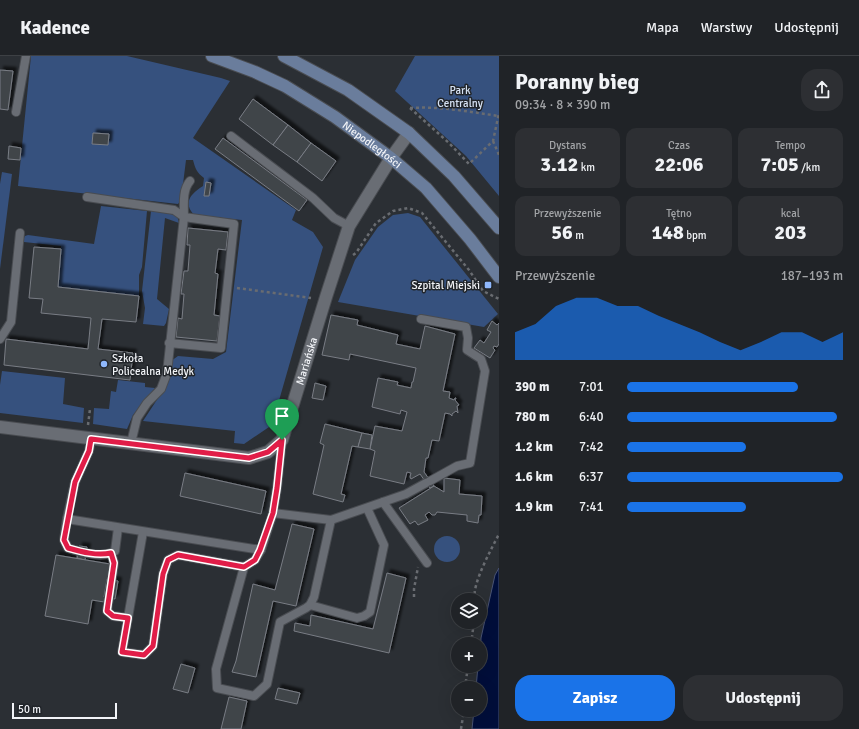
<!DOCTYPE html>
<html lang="pl">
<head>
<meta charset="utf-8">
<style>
  body { margin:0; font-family:Signika,sans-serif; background:#2d2f33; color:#f1f3f6; height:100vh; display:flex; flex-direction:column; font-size:15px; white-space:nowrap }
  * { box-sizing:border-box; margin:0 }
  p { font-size:13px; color:#a2a4a7 }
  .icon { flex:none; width:22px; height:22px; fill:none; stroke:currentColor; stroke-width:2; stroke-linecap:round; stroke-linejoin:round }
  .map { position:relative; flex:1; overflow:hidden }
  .drawer { display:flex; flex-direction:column; background:#202327; width:360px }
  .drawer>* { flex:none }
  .buttons { position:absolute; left:451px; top:537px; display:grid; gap:8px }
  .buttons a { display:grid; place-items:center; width:36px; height:36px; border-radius:50%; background:#202327; box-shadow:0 4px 16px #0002,0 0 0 1px #3d4044; font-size:20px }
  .scale { position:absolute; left:12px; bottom:10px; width:105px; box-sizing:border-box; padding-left:4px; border:2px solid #f2f4f8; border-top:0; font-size:11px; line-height:14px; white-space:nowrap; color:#f2f4f8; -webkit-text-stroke:3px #21252a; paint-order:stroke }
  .pin { position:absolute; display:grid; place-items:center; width:34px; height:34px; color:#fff; margin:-41px -17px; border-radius:50% 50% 50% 0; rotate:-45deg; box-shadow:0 0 4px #0007 }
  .pin .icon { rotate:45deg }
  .round { display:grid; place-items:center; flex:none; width:42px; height:42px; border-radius:16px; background:#2d2f33 }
  .summary { display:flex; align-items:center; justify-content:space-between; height:68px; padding:0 16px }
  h1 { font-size:22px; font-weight:700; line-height:30px }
  .figures { display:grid; grid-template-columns:repeat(3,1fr); gap:6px; height:68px; padding:4px 16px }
  .figures div { display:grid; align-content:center; border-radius:10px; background:#2d2f33; text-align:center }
  .figures b { font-size:20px; font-weight:700 }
  .figures small { font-size:11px; font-weight:400 }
  .figures p { font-size:11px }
  .chart { height:112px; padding:8px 16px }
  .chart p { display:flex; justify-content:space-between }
  .chart svg { width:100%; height:72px; margin-top:4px; fill:#1a73e8; opacity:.7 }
  .primary-button { display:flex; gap:8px; margin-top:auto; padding:8px 16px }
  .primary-button a { flex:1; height:46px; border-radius:16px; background:#1a73e8; color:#fff; font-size:16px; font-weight:700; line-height:46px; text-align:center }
  .primary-button a+a { background:#2d2f33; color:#f1f3f6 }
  ul { padding:0 16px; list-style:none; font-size:13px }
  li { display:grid; grid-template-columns:64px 48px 1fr; align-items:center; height:30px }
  li i { height:10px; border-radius:5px; background:#1a73e8 }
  header { display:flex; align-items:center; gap:24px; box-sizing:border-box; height:56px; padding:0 20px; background:#202327; border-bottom:1px solid #3d4044 }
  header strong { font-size:19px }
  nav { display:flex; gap:22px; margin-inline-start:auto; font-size:14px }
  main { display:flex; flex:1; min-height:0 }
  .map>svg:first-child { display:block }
</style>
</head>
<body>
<header>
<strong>Kadence</strong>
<nav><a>Mapa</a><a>Warstwy</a><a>Udostępnij</a></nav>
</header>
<main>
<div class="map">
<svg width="499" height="673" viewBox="0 0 499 673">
  <defs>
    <filter id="shadow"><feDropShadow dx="3.5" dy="-3.5" stdDeviation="1" flood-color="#0009"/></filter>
  </defs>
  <rect width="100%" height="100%" fill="#2b2f34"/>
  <g fill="#36517e">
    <path d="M31 0H127L221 22 230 25 193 82 296 154 292 164 313 176 323 191 272 369 244 388 234 387 235 375 143 365 166 330 171 305 178 300 213 303 226 296 242 164 194 159C182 146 192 137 203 130L204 122C197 117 195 112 193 104H186L181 144 178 148 18 130Z"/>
    <polygon points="415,0 499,0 499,140 466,100 395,35"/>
    <polygon points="2,116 12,118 0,213 0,128"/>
    <polygon points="101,150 147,155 142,211 139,219 139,240 58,231 61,190 24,186 23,184 25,180 28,179 94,188"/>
    <polygon points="151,155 177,159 179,167 165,162 157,243 169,253 166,267 164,270 143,268 145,252 142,235"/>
    <polygon points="408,157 420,161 498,258 484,271 338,246 355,204 378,171 393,159"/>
    <polygon points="2,315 65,322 63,348 84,352 83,367 0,357 0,329"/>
    <polygon points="118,324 145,327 145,331 155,332 133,359 127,373 93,368 94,352 109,353 111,335 116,336"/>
    <circle cx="447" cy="493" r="13"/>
  </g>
  <polygon fill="#000e3a" stroke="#495373" points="499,512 499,673 472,673 474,654 480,654 480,632 476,632 478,610 480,610 481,582 495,519"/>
  <g fill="#40444a" stroke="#797d84" filter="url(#shadow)">
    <polygon points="0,14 13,15 8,54 0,53"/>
    <polygon points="253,43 288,69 273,89 239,63"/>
    <polygon points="288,69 311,87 297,106 273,89"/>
    <polygon points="93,77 109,78 108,89 92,88"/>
    <polygon points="223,82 307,144 299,155 215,93"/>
    <polygon points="311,87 336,105 322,125 297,106"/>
    <polygon points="9,90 21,92 20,104 8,103"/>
    <polygon points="206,126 211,127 209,140 204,140"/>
    <polygon points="188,172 228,176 226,194 218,193 215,217 218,218 214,259 220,260 217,285 176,281 178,262 182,263 184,238 181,238 184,215 188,215 190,189 187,189"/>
    <polygon points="34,191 61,193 58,231 139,240 136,266 102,263 98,293 133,297 130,324 4,309 6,283 88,293 91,262 41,257 43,243 29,242"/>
    <polygon points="331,259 358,264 357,269 398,279 396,288 420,293 425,270 455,278 443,335 450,336 449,342 454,344 455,342 456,342 455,344 459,349 457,350 458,357 456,355 452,358 452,360 450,358 445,357 439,385 432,384 428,402 426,402 424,416 434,430 430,432 420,418 411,423 410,421 411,417 407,416 404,428 370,420 375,395 370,393 375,370 402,375 407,356 401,354 400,358 372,351 378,322 398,326 397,329 411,332 412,326 413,326 416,312 350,298 349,304 322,299"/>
    <polygon points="492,265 497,269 499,267 499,288 497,291 494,290 493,292 495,294 490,302 474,292 480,284 484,287 491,276 487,274"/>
    <polygon points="315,327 326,330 323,344 312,342"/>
    <polygon points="325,368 362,377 358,391 352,390 341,438 345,439 343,446 313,438 324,389 320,387"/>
    <polygon points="362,377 372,379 370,393 358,391"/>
    <polygon points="185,417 266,435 261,458 180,440"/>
    <polygon points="444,422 460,424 459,438 482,440 481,459 479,459 478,467 467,465 467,459 437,456 435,459 432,459 429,456 425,459 428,464 418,469 415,465 410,468 399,452 434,430 444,436"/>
    <polygon points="292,468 314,473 296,550 273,545 256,621 232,616 236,605 253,528 275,534"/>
    <polygon points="79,490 87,491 85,504 77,502"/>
    <polygon points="56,499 110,508 104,546 92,544 88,568 45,560"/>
    <polygon points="387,517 406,522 389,597 294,575 295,567 310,570 311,559 373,573"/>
    <polygon points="107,523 118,525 115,543 104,541"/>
    <polygon points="181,608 195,612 188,637 173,633"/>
    <polygon points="278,632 300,637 297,648 275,643"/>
    <polygon points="229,641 247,645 241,673 221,673"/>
  </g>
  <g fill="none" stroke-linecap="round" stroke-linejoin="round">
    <g stroke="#494c51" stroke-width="10">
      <g id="lane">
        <polyline points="16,56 26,0"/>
        <polyline points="231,80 313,142 334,162 349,170"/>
        <polyline points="87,141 174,154 184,161 167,317 161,333 147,347 137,362 131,387"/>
        <polyline points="421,263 466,271 468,282 467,294 481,303 485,315 470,407 457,410 430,425"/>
        <polyline points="0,283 11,266 20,177"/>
        <path d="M169 287 221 292 234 168 184 161C184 150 182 134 190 125"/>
        <polyline points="91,383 89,395 75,426 67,463 261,494 273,457 331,464 406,438 426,427"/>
        <polyline points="383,446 427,507"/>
        <polyline points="273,457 277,432 282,384"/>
        <path d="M67 463 64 484 68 492C81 496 102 503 115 495L118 472"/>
        <polyline points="143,476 122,596 144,599 153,590 163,518 168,504 178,499 244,511"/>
        <polyline points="261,494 255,504 244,511 216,613 217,632 254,640 267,628 280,566 306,552 310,549 314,541 331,464"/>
        <polyline points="111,497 114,507 107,555 113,560 128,562"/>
        <polyline points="310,549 357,562 364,560 370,556 384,489 367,452"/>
      </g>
    </g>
    <g stroke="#494c51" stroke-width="14">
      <g id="street">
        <path id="s1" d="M0 371 249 402 268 396 282 384 326 241 349 170 391 102 409 77"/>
      </g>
    </g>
    <g stroke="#494c51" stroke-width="14">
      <g id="secondary">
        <path id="s2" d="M212 0 255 16 285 30 335 61 391 102 426 132 470 183 499 221"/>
        <polyline points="284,0 348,34 409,77 454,120 499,172"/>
      </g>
    </g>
    <g stroke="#696c71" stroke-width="2.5" stroke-dasharray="3 3" stroke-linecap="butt">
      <polyline points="410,52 449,87 469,108 493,85 499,57"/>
      <path d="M410 52C440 50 470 56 499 60"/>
      <polyline points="493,85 499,99"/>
      <polyline points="353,199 356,197 376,167 393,155 408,152 422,157 469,214 483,235 499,243"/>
      <polyline points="237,232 311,242"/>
      <polyline points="88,369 90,353"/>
      <polyline points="414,541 414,533 418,511"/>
      <path d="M475 544C471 529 492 492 499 478"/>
      <polyline points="471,588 474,566"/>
      <polyline points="465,632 468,610"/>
      <polyline points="461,673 464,654"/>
    </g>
    <use href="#lane" stroke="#696d74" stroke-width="8"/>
    <use href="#street" stroke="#696d74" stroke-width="12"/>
    <use href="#secondary" stroke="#6a7d9c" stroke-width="12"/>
  </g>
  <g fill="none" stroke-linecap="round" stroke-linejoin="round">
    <g stroke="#fff" stroke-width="8">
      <path id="route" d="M91 383 249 402 268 396 282 384 277 432 273 457 260 494 255 504 244 511 178 499 168 504 163 518 153 590 144 599 122 596 128 562 113 560 107 555 114 507 111 497C97 500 82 496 68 492L64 484 75 426 89 395Z"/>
    </g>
    <use href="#route" stroke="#e11d48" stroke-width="5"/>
  </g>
  <g fill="#8fb8fd" stroke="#21252a" stroke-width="1.5">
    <rect x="484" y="225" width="8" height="8" rx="2"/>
    <circle cx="104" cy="308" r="4"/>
  </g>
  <g text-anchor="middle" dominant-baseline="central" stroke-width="3" stroke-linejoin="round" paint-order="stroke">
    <g font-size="11" fill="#d7e3f5" stroke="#21252a">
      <text x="460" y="34">Park<tspan x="460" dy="13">Centralny</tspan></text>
    </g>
    <g font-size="11" fill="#f2f4f8" stroke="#21252a">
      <text stroke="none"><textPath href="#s2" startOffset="184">Niepodległości</textPath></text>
      <text stroke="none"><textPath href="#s1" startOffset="372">Mariańska</textPath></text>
    </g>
    <g font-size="11" fill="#f2f4f8" stroke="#21252a" text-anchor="end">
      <text x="480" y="229">Szpital Miejski</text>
      <text x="112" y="302" text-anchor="start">Szkoła<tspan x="112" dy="13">Policealna Medyk</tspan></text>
    </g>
  </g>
</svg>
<div class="buttons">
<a><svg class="icon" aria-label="layers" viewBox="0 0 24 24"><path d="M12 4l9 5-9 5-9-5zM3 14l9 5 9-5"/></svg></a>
<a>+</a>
<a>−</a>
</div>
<div class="scale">50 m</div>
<div class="pin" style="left:282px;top:384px;background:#1e9e55"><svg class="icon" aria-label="arrive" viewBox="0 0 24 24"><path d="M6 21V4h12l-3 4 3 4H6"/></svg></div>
</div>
<section class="drawer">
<div class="summary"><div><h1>Poranny bieg</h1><p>09:34 · 8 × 390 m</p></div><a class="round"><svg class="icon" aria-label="share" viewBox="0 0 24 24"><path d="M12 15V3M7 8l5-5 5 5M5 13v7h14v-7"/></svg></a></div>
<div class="figures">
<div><p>Dystans</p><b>3.12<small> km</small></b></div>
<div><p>Czas</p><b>22:06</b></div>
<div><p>Tempo</p><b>7:05<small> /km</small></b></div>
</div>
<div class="figures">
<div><p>Przewyższenie</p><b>56<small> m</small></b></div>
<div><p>Tętno</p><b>148<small> bpm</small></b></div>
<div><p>kcal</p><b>203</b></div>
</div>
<div class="chart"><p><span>Przewyższenie</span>187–193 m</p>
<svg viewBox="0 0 160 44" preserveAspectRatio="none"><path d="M0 44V27L10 22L20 11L30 6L40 6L50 11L60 11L70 17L80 22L90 27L100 33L110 38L120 33L130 27L140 27L150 33L160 27V44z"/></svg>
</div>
<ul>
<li><b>390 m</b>7:01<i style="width:79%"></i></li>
<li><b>780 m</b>6:40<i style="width:97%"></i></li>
<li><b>1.2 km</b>7:42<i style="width:55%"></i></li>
<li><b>1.6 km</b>6:37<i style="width:100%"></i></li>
<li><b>1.9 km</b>7:41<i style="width:55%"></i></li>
</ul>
<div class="primary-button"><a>Zapisz</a><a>Udostępnij</a></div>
</section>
</main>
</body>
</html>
